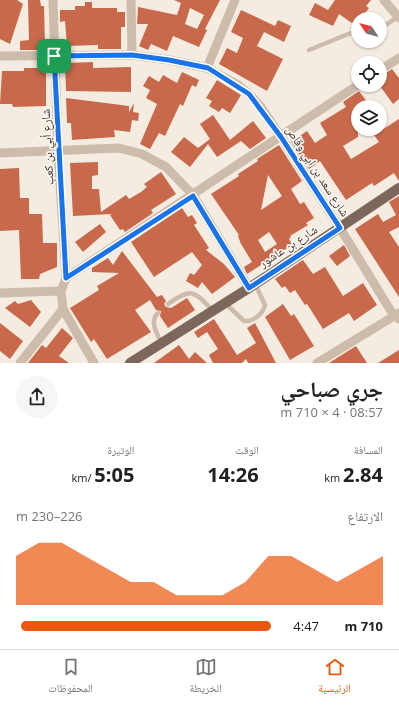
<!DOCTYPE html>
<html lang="ar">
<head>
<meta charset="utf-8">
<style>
  body { margin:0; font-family:"Open Sans","Noto Naskh Arabic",sans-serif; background:#f6f6f6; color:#202124; direction:rtl; height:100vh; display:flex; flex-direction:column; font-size:15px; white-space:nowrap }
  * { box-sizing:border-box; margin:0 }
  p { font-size:13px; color:#757577 }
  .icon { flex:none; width:22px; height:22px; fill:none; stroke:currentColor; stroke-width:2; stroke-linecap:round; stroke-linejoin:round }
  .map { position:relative; height:363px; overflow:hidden; direction:ltr }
  .panel { display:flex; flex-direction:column; background:#fff; flex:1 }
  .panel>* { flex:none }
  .needle { width:26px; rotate:305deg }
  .buttons { position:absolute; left:351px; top:12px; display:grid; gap:8px }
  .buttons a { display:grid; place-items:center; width:36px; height:36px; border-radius:50%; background:#fff; box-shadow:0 1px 3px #0004; font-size:20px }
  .pin { position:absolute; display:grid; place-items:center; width:34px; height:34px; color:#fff; margin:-17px; border-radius:8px; box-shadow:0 2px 6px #0006 }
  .round { display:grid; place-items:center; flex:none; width:42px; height:42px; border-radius:21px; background:#f6f6f6 }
  .head { display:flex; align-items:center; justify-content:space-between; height:68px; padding:0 16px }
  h1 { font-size:22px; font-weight:700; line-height:30px }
  .figures { display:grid; grid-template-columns:repeat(3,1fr); gap:6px; height:68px; padding:4px 16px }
  .figures div { display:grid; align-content:center }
  .figures b { font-size:20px; font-weight:700 }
  .figures small { font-size:11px; font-weight:400 }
  .figures p { font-size:11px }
  .chart { height:112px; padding:8px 16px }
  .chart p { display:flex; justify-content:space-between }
  .chart svg { width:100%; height:72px; margin-top:4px; fill:#ea580c; opacity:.7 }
  ul { padding:0 16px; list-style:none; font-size:13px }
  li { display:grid; grid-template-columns:64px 48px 1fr; align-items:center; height:30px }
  li i { height:10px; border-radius:5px; background:#ea580c }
  .tabs { display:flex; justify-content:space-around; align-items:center; height:56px; border-top:1px solid #e0e0e0; background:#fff; font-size:11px; color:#757577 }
  .tabs a { display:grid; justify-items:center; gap:2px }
  .tabs .current { color:#ea580c }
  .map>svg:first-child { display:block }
</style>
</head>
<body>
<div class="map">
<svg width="399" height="363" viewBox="0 0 399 363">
  <rect width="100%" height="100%" fill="#f4ebe1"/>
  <g fill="#c8694b" fill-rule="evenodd">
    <polygon points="0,0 17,0 23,4 10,44 0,39"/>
    <polygon points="28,0 40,0 41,6 44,6 45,45 48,45 48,50 20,50 20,41 29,40"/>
    <path d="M174 0H220L205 29 207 30 199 47 173 36 167 51 151 44 148 50 139 46 148 24H137L138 7 177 15 181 3ZM190 8 204 15 197 29 185 24Z"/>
    <polygon points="335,0 371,0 366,6 369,8 361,19 358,19 356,26 339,14 333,26 309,15 315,3 328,10"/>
    <polygon points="85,2 92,2 92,8 117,8 117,12 125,12 125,27 121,27 121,49 98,49 98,45 67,46 65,21 60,22 60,10 75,10 75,6 85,6"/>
    <polygon points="241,10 275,26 278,20 291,26 284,42 264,32 257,46 283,59 267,91 219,64 227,48 237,53 243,38 231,32"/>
    <polygon points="93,62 93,68 131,67 131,92 66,91 65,63"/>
    <polygon points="24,68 46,68 46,106 13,107 12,104 0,104 2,71 24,71"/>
    <polygon points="392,69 399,78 399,99 393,104 380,86 380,81 384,78 383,75"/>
    <polygon points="182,72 199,80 196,87 192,85 183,106 180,104 165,136 159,133 150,149 140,144 157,104 146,98 150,90 143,86 149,76 159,82 163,75 177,83"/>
    <polygon points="217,80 241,95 230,113 222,108 219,112 209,106 212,101 206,98"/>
    <polygon points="359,91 371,107 358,107 358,137 343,146 351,159 379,142 374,135 399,119 399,181 394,173 374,186 372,183 346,200 320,161 309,169 291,142 307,131 315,143 327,135 320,123 346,107 343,102"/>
    <polygon points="66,98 129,106 129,112 134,103 133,112 139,113 138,121 132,120 130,132 114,130 115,137 72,140 71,123 67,123"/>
    <polygon points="213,115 230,140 253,121 266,138 250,149 241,141 217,157 208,144 190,167 171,152 184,137 198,148 210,139 200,124"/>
    <path d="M279 145 302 181 291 189 300 204 304 202 314 218 306 223 308 225 290 236 291 237 289 239 292 245 247 274 244 267 252 262 241 244 238 236 239 235 211 194 239 176 238 174 258 161 257 159ZM268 175 282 196 261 210ZM269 232 277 244 265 252 258 240Z"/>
    <polygon points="98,162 98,175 92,176 92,189 99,189 101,212 126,195 129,199 141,192 147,187 144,184 161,172 176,194 151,210 153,213 125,232 123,229 120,230 110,215 112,214 73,216 70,163"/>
    <polygon points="19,168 20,198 29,198 29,214 42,214 43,243 57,243 57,267 40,274 39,279 21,279 19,230 0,231 0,169"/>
    <polygon points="399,196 399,227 389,232 399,247 399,297 355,229 378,214 383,222 396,215 389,202"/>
    <polygon points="182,208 188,217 192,215 197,223 194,225 209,248 206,250 224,264 235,277 212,294 202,282 198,288 186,281 190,273 194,275 202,265 192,252 154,277 131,242"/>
    <polygon points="100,224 106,232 83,252 75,242"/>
    <polygon points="344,245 350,256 337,266 329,256"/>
    <polygon points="122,251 157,297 162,295 166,301 164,304 166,307 171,308 187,298 195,310 168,328 160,316 161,311 156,310 150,300 135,310 151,332 107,359 94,339 91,342 70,308 99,290 97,286 119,273 92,272 92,268 108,258 113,265"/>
    <polygon points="303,260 313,274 325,267 343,296 363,283 377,305 354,321 349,313 323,329 307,304 305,305 295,290 290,293 285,286 282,288 275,279"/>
    <polygon points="31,300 41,312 30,327 5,308 15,301 18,304"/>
    <polygon points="283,304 291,316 294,314 314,346 290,360 265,317"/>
    <polygon points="214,319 237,355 256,343 247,328 255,323 276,363 248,363 246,359 242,363 213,363 209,355 218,349 207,332 198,338 194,332"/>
    <polygon points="0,323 23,341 10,359 0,351"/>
    <polygon points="62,328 73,338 59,356 69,363 28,363 42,345 46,348"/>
    <polygon points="179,345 189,359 195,352 207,363 154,363"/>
    <polygon points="356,346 367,363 329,363"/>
    <polygon points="399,350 399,363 378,363"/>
  </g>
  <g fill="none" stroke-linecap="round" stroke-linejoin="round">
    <g stroke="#cdbbac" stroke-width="4.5">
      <polyline points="380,26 384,26 398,17"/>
      <polyline points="309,50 358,30"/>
      <path d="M225 303 244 321C253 322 263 314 265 305L255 284"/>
      <path d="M168 304C192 287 194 291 213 311"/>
      <path d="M158 313C149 321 157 333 161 343"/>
    </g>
    <g stroke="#cdbbac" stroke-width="9">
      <polyline points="53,0 58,151 66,278 61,291 63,309 94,363"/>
      <polyline points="131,0 132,55"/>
      <polyline points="384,0 399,18"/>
      <polyline points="0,56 132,55 169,60 207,68 238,85 249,94 261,107 281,137 340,228 394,316 399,319"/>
      <polyline points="207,68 235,0"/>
      <polyline points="380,70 399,58"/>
      <polyline points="0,153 119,148 142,154 166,167 193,195 249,288"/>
      <polyline points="66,278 358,85"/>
      <polyline points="0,293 61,291"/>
      <polyline points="20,363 63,309"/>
      <polyline points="317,363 399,313"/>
    </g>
    <polyline stroke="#7d675c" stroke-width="10" points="130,363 249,288 399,188"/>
  </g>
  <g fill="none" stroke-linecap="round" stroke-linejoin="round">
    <g stroke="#fff" stroke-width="8">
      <polygon id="route" points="132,55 169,60 208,68 249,94 281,137 340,228 249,288 193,196 66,278 54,56"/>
    </g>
    <use href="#route" stroke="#1a73e8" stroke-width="5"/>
  </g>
  <g text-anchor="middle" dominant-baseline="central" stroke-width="3.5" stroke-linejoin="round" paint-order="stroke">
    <g font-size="12" fill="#3b302b" stroke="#fbf5ee">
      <text transform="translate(47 147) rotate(-93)">شارع أبي بن كعب</text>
      <text transform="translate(318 171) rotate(57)">شارع سعد بن ابي وقاص</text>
      <text transform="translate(288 246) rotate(-33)">شارع بن عاشور</text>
    </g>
  </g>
</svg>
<div class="buttons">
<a><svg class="needle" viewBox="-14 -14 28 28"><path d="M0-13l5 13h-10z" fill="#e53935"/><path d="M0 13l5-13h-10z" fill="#757577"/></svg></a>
<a><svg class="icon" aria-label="locate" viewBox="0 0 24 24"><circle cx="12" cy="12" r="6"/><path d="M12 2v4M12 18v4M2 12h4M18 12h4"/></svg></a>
<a><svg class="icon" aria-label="layers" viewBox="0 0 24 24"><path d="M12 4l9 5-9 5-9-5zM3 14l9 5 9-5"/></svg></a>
</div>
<div class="pin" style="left:54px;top:56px;background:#1e9e55"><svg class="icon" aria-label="arrive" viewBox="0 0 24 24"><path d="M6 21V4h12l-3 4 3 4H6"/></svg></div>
</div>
<section class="panel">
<div class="head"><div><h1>جري صباحي</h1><p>08:57 · 4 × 710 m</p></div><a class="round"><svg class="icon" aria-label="share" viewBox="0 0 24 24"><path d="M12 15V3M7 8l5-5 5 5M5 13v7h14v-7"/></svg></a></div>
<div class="figures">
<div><p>المسافة</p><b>2.84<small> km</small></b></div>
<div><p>الوقت</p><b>14:26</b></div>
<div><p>الوتيرة</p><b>5:05<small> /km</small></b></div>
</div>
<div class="chart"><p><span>الارتفاع</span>226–230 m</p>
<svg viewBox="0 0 160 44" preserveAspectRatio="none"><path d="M0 44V14L10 6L20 6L30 14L40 22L50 30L60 30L70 38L80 38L90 38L100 30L110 14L120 14L130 22L140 30L150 22L160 14V44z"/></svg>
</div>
<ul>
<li><b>710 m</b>4:47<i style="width:98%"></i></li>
</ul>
</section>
<nav class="tabs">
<a class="current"><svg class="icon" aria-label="home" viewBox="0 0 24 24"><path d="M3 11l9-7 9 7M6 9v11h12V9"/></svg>الرئيسية</a>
<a><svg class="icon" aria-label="map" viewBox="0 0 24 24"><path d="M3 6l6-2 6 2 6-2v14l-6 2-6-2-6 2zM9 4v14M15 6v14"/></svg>الخريطة</a>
<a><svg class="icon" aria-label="saved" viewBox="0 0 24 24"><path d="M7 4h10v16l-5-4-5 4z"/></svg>المحفوظات</a>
</nav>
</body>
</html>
